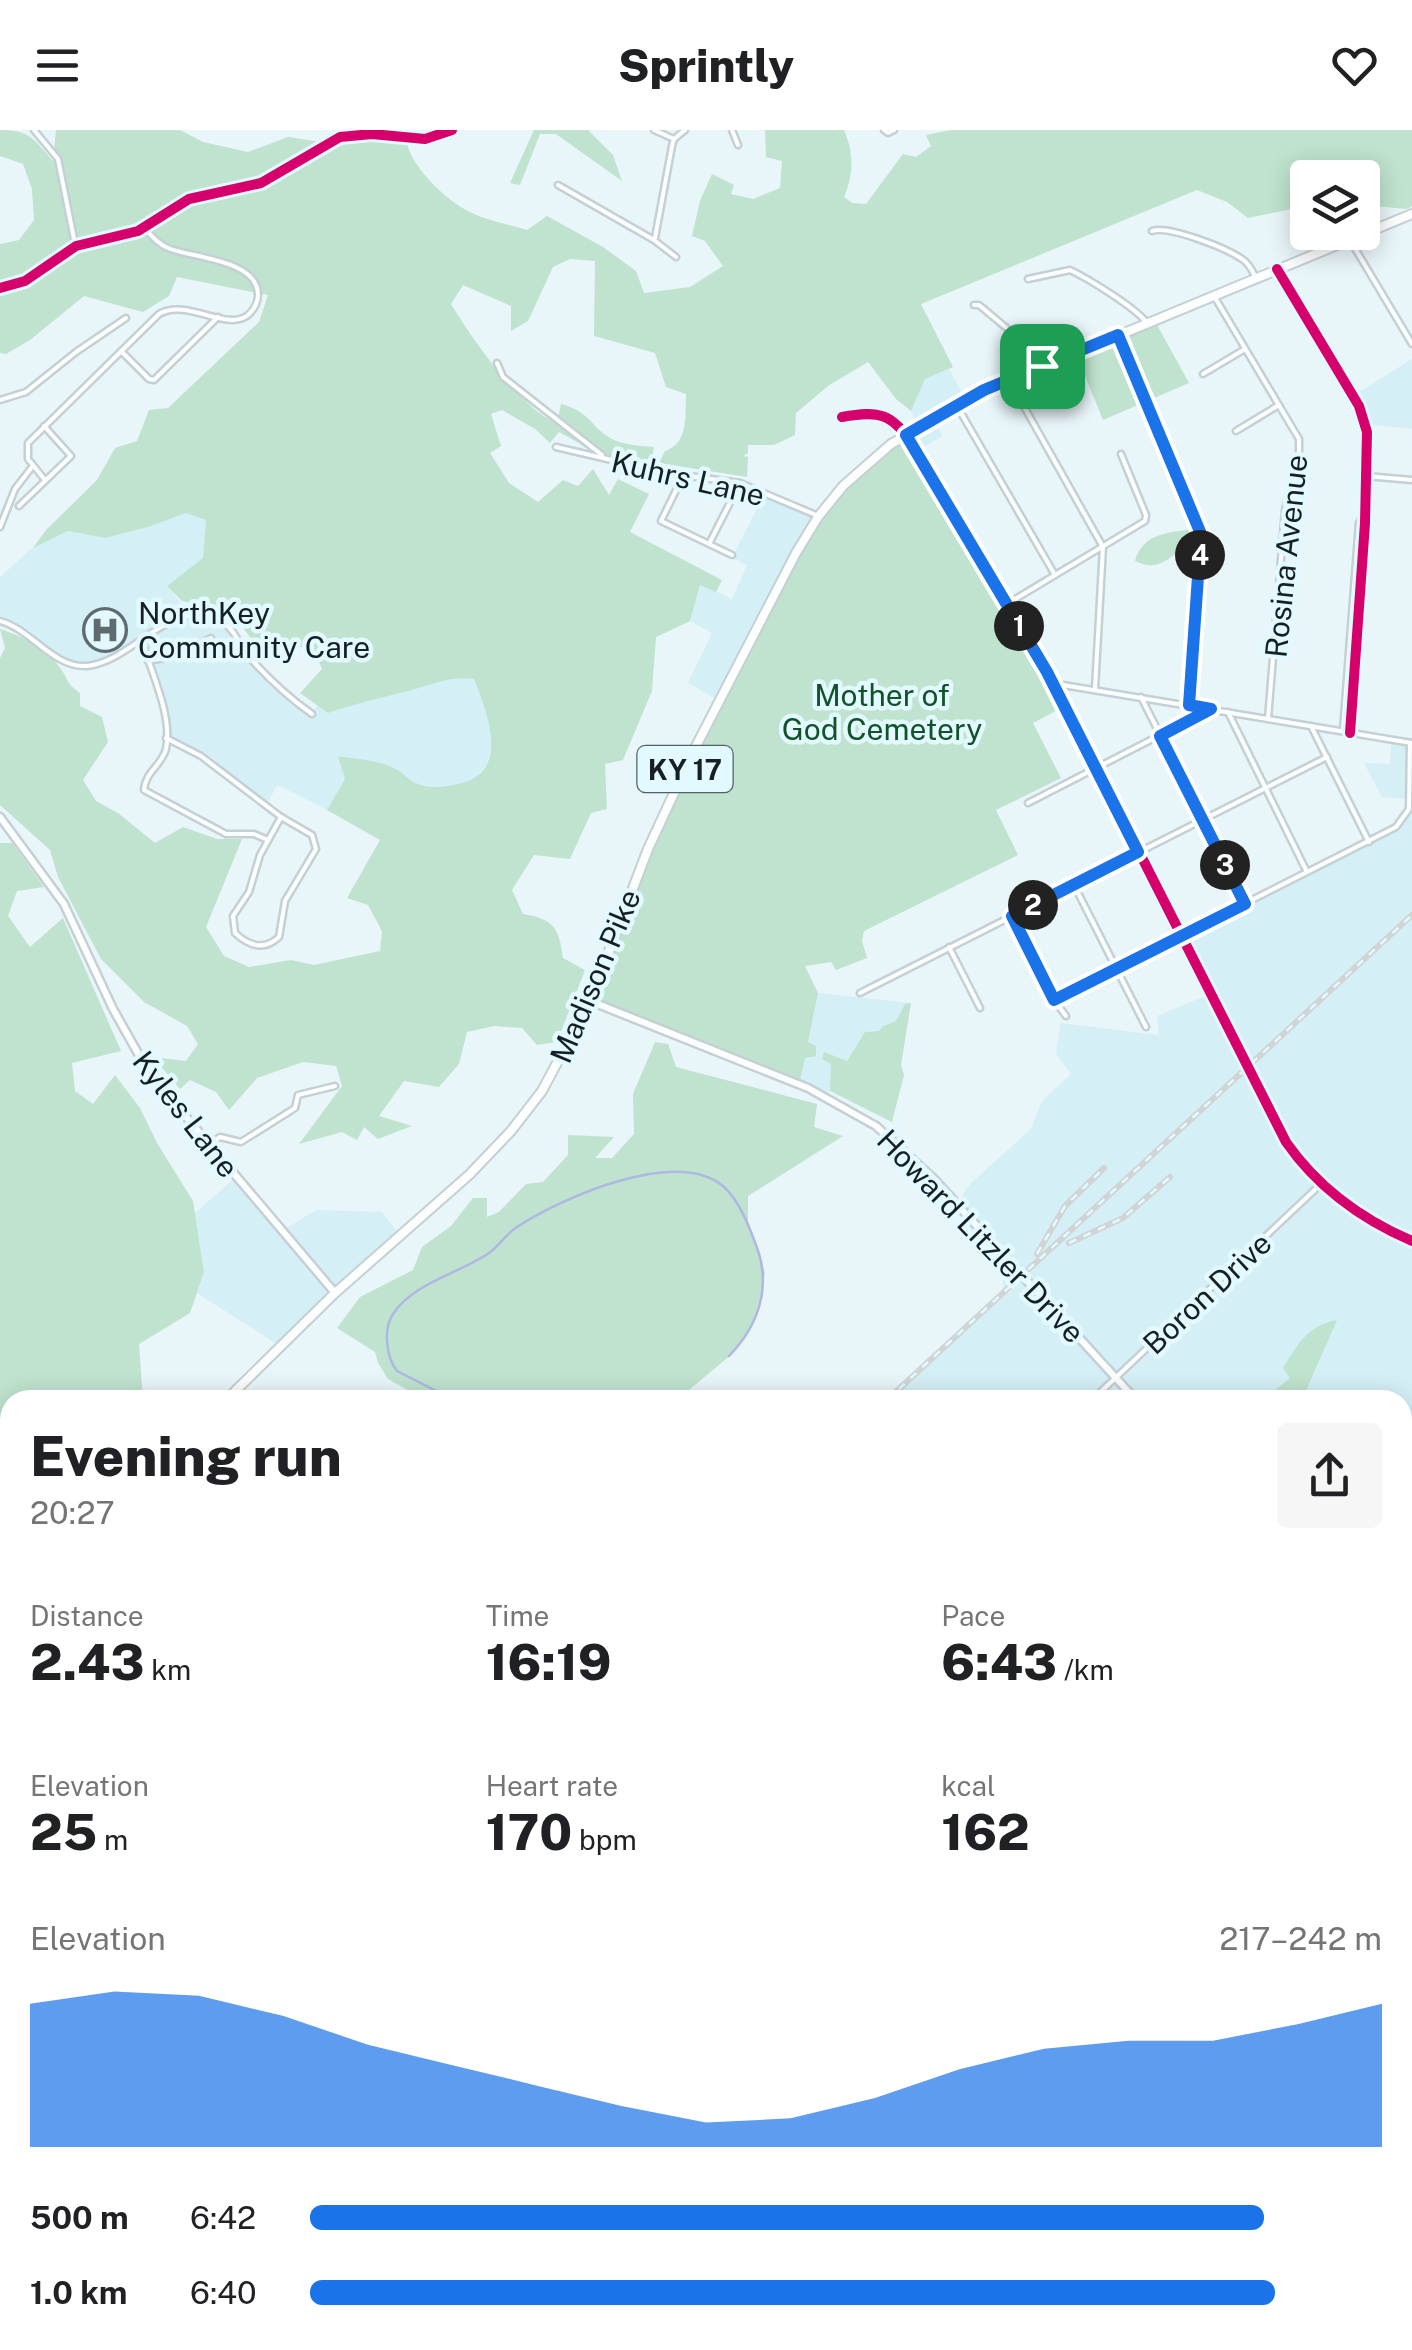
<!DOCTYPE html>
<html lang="en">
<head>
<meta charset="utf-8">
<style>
  body { margin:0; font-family:"Public Sans",sans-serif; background:#f6f6f6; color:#202124; height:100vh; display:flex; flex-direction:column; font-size:38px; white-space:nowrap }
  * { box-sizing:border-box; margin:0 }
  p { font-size:32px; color:#757577 }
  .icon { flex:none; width:55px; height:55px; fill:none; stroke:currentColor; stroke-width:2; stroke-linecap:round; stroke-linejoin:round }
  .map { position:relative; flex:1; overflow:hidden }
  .details { position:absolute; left:0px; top:1260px; width:1412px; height:960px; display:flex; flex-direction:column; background:#fff; border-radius:30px 30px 0 0; box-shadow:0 5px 25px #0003 }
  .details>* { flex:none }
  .controls { position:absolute; left:1290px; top:30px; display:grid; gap:20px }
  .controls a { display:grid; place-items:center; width:90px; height:90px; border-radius:10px; background:#fff; box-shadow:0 5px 25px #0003; font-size:50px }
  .pin { position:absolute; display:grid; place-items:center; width:85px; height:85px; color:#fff; margin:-42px; border-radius:20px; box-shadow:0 5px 15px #0006 }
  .km { position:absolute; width:50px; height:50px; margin:-25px; border-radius:50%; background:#222; color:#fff; font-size:28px; line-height:50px; text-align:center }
  .round { display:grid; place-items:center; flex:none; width:105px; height:105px; border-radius:10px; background:#f6f6f6 }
  .headline { display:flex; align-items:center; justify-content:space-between; height:170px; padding:0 30px }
  h1 { font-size:55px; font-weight:800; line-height:75px }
  .stats { display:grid; grid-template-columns:repeat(3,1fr); gap:15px; height:170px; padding:10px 30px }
  .stats div { display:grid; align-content:center }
  .stats b { font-size:50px; font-weight:800 }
  .stats small { font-size:28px; font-weight:400 }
  .stats p { font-size:28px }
  .chart { height:280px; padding:20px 30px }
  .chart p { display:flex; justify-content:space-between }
  .chart svg { width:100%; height:180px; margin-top:10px; fill:#1a73e8; opacity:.7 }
  ul { padding:0 30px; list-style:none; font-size:32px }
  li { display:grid; grid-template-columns:160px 120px 1fr; align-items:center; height:75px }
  li i { height:25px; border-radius:12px; background:#1a73e8 }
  header { display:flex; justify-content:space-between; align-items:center; height:130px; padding:0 30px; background:#fff; font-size:45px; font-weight:800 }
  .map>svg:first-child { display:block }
</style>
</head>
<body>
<header><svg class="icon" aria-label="menu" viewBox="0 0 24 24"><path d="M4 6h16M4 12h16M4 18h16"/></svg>Sprintly<svg class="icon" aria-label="heart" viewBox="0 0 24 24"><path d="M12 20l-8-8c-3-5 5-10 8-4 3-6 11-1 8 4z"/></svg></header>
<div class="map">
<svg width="1412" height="2220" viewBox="0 0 1412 2220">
  <rect width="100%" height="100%" fill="#e8f5f9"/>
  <g fill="#d5eff6">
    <polygon points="1412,229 1412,299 1366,294 1353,266"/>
    <polygon points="949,239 966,270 933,289 942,306 917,321 906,305 919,296 911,281 925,249"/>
    <polygon points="764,365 818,387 720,571 688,553 712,503 690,491 700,454 732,469 747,435 732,428"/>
    <polygon points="186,383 206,390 203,428 167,456 191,486 202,485 226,495 242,518 284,562 312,584 317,575 328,583 361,571 416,559 446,547 474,549 487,580 492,615 486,636 475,649 447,658 417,654 391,636 339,626 345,649 327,680 277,655 265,678 201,626 166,608 162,578 142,509 98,534 81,536 61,530 20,499 0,491 0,447 32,418 68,401 105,408 148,397"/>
    <polygon points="1392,610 1412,613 1412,1491 1406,1499 1402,1497 1402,1270 887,1270 1004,1162 999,1120 957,1074 970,1054 1031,999 1042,971 1071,944 1056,924 1060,893 1159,905 1157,886 1210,864 1180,806 1403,691 1408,683 1409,669 1382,667 1364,633 1390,634"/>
    <polygon points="818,863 911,873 905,875 896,891 883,896 879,901 865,902 847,931 831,934 830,961 825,966 799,954"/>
    <polygon points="236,1047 282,1101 316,1080 382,1082 399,1104 280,1216 197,1163 204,1142 195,1083"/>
    <polygon points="10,1528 10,1713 3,1717 0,1715 0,1533 6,1534"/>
    <polygon points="0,1901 4,1909 10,1907 10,2028 0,2060"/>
    <polygon points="10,2150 10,2210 66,2210 62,2220 0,2220 0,2160"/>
    <polygon points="420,2210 962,2210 959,2220 417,2220"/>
  </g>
  <g fill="#bfe3ce">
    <path d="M0 0C30 0 34 9 53 31L56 0H180L203 12 248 22 288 7 328 13 352 4 406 8C408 34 444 68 466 80 483 90 508 94 527 100L547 86 603 117 636 141 644 163 690 157 723 136 705 111 692 106 700 71 712 44 734 55 731 64 753 69 780 58 782 31 766 27 765 0H844C854 23 854 44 844 67L852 73 866 74 903 24 916 27 931 16 926 5 951 0H1412V76L1407 79 1363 75 1362 48H1308L1307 86 1291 79 1248 88 1227 72 1197 60 921 174 953 237 925 249 911 281 896 269 868 232 828 256 796 283 795 305 774 315H748V323L743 326 748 327 747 347 659 333 665 321C689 313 685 285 686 264L666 257 655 223 594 206 595 131 570 129 553 137 528 191 511 201V176L463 155 451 174C471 207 521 280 557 293L561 274C592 282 591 299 614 310 625 315 641 316 654 317L651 333 609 326 597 317 593 321 559 302 550 313 535 299 502 280 491 284 501 316 490 323 509 353 538 372 563 350 578 356 593 339 609 365 618 349 649 364 630 402 722 450 716 462 700 455 690 491 656 507 652 561 623 630 605 634 607 679 591 683 570 729 534 725 512 760 523 784C553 789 559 797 563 828L585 840 557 912 537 915 522 898 494 896 467 902 459 934 439 957 404 951 379 986 412 996 378 1009 364 997 357 1010 342 1002 299 1014 342 956 336 936 303 932 257 948 229 980 216 962 190 950 180 959 153 927 186 931 198 914 187 896 144 872 101 829 58 747 50 720 0 675V528L5 518 0 499C20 505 48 520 61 539 69 551 66 553 80 563V576L102 587 108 612 83 650 96 671 118 683 155 713 183 697 217 709H242L206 797 224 826 249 837 291 830 314 835 380 821 382 801 368 775 347 768 380 710 327 680 345 649 338 626C355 629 377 630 392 637 402 641 409 651 418 654 434 659 450 657 465 652 510 638 486 579 474 549 444 547 439 553 412 560 384 567 356 573 328 583L300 563 322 539 313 518 286 516 265 527 231 482 182 471 167 456 203 428 206 390 186 383 148 397 105 408 68 401 33 418 46 400 97 350 115 318 137 311 149 280 168 278 259 192 268 165 177 147 169 166 143 182 84 166 30 210 6 224 0 223V114L19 110 34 90 32 59 23 34 0 26Z"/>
    <polygon points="534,0 588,0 613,25 622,51 556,4 540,4 520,55 510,53"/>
    <polygon points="1156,193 1189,253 1103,290 1077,226"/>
    <polygon points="906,305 1065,576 1033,593 1061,648 996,680 1018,725 864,801 862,811 867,828 836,840 831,832 805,836 818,863 808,912 816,916 816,926 805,928 799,954 590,871 648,719 796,423 843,356"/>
    <path d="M1193 399C1197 417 1187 416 1175 424 1161 435 1152 439 1135 431 1143 403 1167 403 1193 399Z"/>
    <polygon points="0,713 12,713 44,757 17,761 8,786 30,817 63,788 121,921 72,933 75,961 93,974 115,945 140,978 157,1013 193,1071 204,1142 190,1183 139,1214 143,1270 10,1270 10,1338 4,1352 10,1356 10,1481 0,1476"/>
    <polygon points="911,873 901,935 904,945 892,992 830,961 831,934 822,929 824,922 847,931 865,902 879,901 883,896 896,891 905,874"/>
    <polygon points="655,912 668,914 676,937 817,974 814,997 843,1006 748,1066 748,1093 765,1143 755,1190 732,1224 677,1270 426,1270 388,1249 378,1233 375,1222 337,1198 360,1167 413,1140 422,1117 451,1096 473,1068 487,1068 487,1087 499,1082 526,1054 543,1052 568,1025 568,1005 614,1007 595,1028 612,1028 634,1004 633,964"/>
    <path d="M1337 1190 1304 1265 1288 1270H1263L1290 1248 1283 1238C1298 1214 1308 1195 1337 1190Z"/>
    <polygon points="1403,1835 1412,1836 1412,2167 1402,2158"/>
    <polygon points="1403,2169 1412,2176 1412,2220 1204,2220 1200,2210 1402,2210"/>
    <polygon points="86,2210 424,2210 420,2220 81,2220"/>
    <polygon points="1000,2210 1173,2210 1174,2220 993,2220"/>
  </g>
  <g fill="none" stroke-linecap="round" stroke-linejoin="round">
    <g stroke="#afb7e2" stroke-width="2.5">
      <path d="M454 1270 397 1241C386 1227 383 1199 393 1184 413 1153 460 1143 489 1123 499 1116 506 1104 517 1097 561 1068 676 1017 723 1056 739 1070 749 1096 756 1115 772 1156 759 1195 729 1226"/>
      <polyline points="0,1848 10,1863"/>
      <polyline points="0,2080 10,2041"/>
    </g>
    <g stroke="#c5d0d4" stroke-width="9">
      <g id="minor">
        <polyline points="34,0 58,29 75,114"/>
        <polyline points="654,0 674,9"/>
        <polyline points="732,0 738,15"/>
        <polyline points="884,0 888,3 894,0"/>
        <polyline points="558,55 654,110 676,127"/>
        <path d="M1152 101C1168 95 1226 118 1242 129 1250 134 1252 141 1256 148"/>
        <polyline points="655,108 672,16 674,9 685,0"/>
        <polyline points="1350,110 1412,214"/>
        <polyline points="1277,139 1359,276 1367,302 1365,393 1350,603"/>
        <path d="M1028 149 1070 140C1089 149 1136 178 1147 193"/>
        <polyline points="1214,166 1299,309 1299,323 1285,380 1268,589"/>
        <polyline points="974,175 979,175 1034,221 1042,236"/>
        <polyline points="1119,207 1201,404 1189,575"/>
        <polyline points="121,221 149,249 154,250 218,187"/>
        <polyline points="497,233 503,247 602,325"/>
        <polyline points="1203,244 1245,219"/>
        <polyline points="1009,250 1103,417 1095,559"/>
        <polyline points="0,270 26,262 76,222 126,188"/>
        <polyline points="957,276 1055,445"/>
        <path d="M842 287C873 281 881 280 904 303"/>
        <polyline points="1236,301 1279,275"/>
        <polyline points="556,317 667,343 740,353 816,385"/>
        <polyline points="684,344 661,391 732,425"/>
        <polyline points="1366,346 1412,350"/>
        <path d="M45 350 28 329V313L159 184C187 168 227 202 248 185 254 180 258 172 258 165 258 129 191 128 168 118 158 114 151 106 145 98"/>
        <polyline points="19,376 71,326 44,296"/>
        <polyline points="0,397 15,359 32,337"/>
        <polyline points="709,414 740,353"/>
        <polyline points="1007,474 1145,391 1146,385 1121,324"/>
        <path d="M0 491C31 499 53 538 87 536 133 532 172 464 221 491 235 499 239 515 249 527 268 548 289 568 312 584"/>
        <path d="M142 509C150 542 173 584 166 619 162 635 145 642 144 660L226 704H254L268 710"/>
        <polyline points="148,531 173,526 211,508"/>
        <polyline points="1057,554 1412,613"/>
        <polyline points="1141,567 1245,773"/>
        <polyline points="1228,582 1307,742"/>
        <polyline points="1311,596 1369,712"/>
        <polyline points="1343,600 1359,393 1363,386"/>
        <polyline points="166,608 201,626 281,687"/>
        <polyline points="1028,673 1211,579"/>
        <path d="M281 687 312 705 316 719 285 771 279 807C264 821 249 816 235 803L233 786 249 762 260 725Z"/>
        <polyline points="1074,755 1146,897"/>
        <polyline points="1012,786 1054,870 1066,886"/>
        <polyline points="949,817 980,878"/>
        <polyline points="860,863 1327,627"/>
        <polyline points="1054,870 1396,697 1409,679 1410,613"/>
        <polyline points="209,1014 220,1007 241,1012 295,978 298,965 335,956"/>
        <polyline points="1092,1270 1321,1054"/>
        <polyline points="1402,1777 1412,1780"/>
        <polyline points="1121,2210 1128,2220"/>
        <polyline points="944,2220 950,2210"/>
      </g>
    </g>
    <g stroke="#c5d0d4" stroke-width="10">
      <g id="tertiary">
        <polyline points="0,158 25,151 76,116 138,101 189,69 261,53 340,7 372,4 425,9 452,0"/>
        <path d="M906 305 1054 554 1282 1005C1314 1055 1359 1087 1412 1111"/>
        <polyline points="1402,1694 1412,1697"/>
        <polyline points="0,1715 10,1723"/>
        <polyline points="513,2220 517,2210"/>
      </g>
    </g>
    <g stroke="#c5d0d4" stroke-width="11">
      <g id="secondary">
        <polyline points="0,687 64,774 113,879 149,943 335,1163"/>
        <polyline points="590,871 808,958 876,996 933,1048 1136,1270"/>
        <polyline points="1402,1504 1412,1491"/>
        <polyline points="1182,2210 1186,2220"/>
        <polyline points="1194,2210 1198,2220"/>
      </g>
    </g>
    <g stroke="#c5d0d4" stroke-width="12">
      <g id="primary">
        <polyline points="226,1270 335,1163 470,1044 511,1001 542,961 590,871 648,719 694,620 796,423 818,387 843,356 891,314 984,261 1412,84"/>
        <polyline points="0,1546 10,1528"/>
      </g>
    </g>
    <use href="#minor" stroke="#fcfefe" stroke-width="4"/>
    <use href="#tertiary" stroke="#fcfefe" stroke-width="5"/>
    <use href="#secondary" stroke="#fcfefe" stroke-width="6"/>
    <use href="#primary" stroke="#fcfefe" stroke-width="8"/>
    <g stroke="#d0d4d4" stroke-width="6">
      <g id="rail">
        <polyline points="1069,1113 1123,1088 1170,1047"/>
        <polyline points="1037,1124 1065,1076 1104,1038"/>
        <polyline points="887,1270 1412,785"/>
        <polyline points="50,2220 54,2210"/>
      </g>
    </g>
    <use href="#rail" stroke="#e2f9ff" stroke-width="2.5" stroke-dasharray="8" stroke-linecap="butt"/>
    <g stroke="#e2f9ff" stroke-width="16">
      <g id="cycleway">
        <polyline points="1277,139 1359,276 1367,302 1365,393 1350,603"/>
        <polyline points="0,158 25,151 76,116 138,101 189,69 261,53 340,7 372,4 425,9 452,0"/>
        <polyline points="1118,205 1201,404 1189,575"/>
        <path d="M842 287C879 280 892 283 914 316L1054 554 1286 1012C1318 1058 1361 1089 1412 1111"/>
      </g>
    </g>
    <use href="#cycleway" stroke="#d6006c" stroke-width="10"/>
  </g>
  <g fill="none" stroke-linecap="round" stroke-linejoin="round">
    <g stroke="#fff" stroke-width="20">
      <polygon id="route" points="1118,205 1201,404 1189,575 1211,579 1160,606 1245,774 1054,870 1012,786 1138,722 1047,542 906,305 984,260"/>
    </g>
    <use href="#route" stroke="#1a73e8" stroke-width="12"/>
  </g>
  <defs>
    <g id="hospital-ring" transform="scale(2.25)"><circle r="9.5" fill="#e2f9ff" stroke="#606b6e" stroke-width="1.5"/><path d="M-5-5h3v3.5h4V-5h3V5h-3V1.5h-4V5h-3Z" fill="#606b6e"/></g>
  </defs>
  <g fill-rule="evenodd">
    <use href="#hospital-ring" x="105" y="500"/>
  </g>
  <g text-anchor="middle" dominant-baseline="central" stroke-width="9" stroke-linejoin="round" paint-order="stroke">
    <rect fill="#e2f9ff" stroke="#536165" stroke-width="2.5" x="637.5" y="616" width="95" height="46" rx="8"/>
    <g font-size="28" font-weight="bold" fill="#162023">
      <text x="685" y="639">KY 17</text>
    </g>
    <g font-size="30" fill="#162023" stroke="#e2f9ff">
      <text transform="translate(688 348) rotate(13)">Kuhrs Lane</text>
      <text transform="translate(1286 426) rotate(-84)">Rosina Avenue</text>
      <text transform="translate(595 846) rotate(-67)">Madison Pike</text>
      <text transform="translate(186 984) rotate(52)">Kyles Lane</text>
      <text transform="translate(981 1106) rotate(46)">Howard Litzler Drive</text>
      <text transform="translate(1207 1163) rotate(-43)">Boron Drive</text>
    </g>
    <g font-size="30" fill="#162023" stroke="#e2f9ff" text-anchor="start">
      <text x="138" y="483">NorthKey<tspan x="138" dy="34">Community Care</tspan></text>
    </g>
    <g font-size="30" fill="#115229" stroke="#e2f9ff">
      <text x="882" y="565">Mother of<tspan x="882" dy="34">God Cemetery</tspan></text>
    </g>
  </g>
</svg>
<div class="controls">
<a><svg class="icon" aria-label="layers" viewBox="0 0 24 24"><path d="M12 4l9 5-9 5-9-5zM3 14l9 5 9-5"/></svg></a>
</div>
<div class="pin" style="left:1042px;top:236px;background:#1e9e55"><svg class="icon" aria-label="arrive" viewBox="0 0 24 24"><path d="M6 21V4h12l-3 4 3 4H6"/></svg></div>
<b class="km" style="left:1019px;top:496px">1</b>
<b class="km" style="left:1033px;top:775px">2</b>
<b class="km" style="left:1225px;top:735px">3</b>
<b class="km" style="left:1200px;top:425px">4</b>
<section class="details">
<div class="headline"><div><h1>Evening run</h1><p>20:27</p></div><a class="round"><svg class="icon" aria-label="share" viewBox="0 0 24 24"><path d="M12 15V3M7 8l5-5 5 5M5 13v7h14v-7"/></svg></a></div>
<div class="stats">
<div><p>Distance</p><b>2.43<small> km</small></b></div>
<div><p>Time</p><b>16:19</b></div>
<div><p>Pace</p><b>6:43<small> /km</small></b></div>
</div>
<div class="stats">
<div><p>Elevation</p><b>25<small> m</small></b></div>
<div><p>Heart rate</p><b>170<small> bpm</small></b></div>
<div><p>kcal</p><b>162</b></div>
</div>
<div class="chart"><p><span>Elevation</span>217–242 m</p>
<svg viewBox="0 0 160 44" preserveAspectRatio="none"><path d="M0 44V9L10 6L20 7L30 12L40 19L50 24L60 29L70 34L80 38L90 37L100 32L110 25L120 20L130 18L140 18L150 14L160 9V44z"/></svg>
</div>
<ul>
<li><b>500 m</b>6:42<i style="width:89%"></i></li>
<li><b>1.0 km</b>6:40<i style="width:90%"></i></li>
</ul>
</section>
</div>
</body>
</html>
